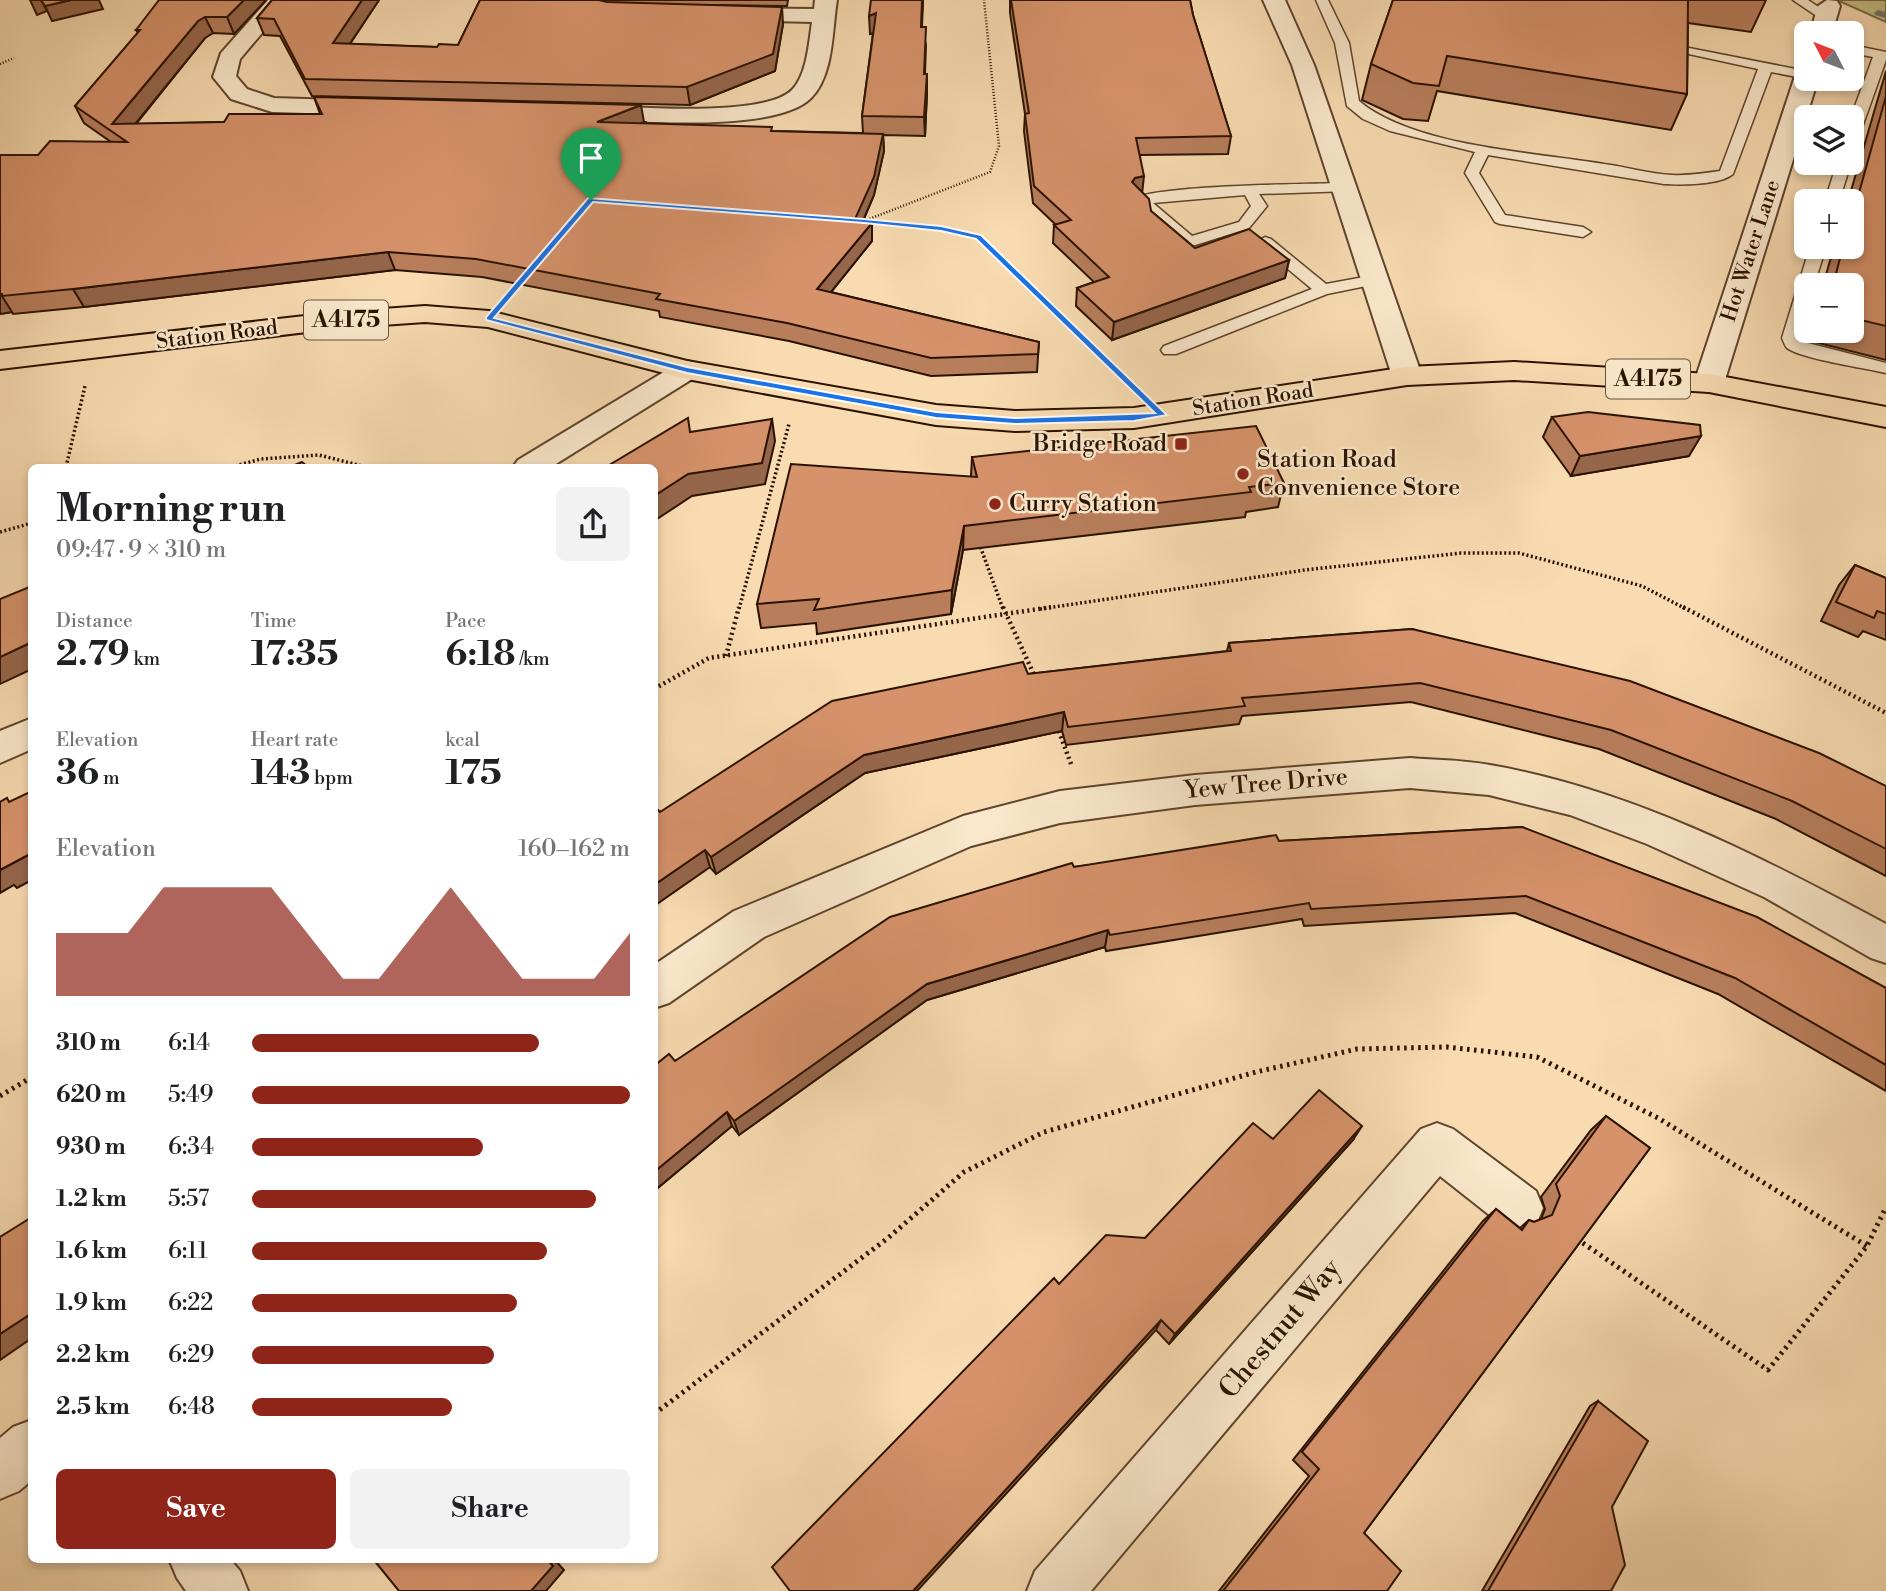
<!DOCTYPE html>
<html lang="en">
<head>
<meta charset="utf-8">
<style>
  body { margin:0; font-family:"Libre Bodoni",serif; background:#f2f2f2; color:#202124; height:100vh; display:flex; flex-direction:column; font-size:26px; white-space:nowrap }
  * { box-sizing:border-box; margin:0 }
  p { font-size:23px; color:#757577 }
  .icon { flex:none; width:38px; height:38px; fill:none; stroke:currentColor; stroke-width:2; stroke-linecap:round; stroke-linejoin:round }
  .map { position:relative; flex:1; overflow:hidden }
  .side { position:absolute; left:28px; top:464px; width:630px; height:1099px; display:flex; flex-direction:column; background:#fff; border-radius:10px; box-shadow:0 4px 10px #0003 }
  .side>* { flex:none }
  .needle { width:46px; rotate:312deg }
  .buttons { position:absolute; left:1794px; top:21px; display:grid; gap:14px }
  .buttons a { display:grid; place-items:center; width:70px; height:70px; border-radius:10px; background:#fff; box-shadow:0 4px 10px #0003; font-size:35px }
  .pin { position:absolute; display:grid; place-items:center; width:60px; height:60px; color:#fff; margin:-72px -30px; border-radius:50% 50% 50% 0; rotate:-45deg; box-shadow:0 0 7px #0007 }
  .pin .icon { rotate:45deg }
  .round { display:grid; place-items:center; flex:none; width:74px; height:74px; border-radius:10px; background:#f2f2f2 }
  .summary { display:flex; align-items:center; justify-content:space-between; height:119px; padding:0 28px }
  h1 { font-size:38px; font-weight:700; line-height:52px }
  .figures { display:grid; grid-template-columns:repeat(3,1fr); gap:10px; height:119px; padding:7px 28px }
  .figures div { display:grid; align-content:center }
  .figures b { font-size:35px; font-weight:700 }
  .figures small { font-size:19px; font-weight:400 }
  .figures p { font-size:19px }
  .chart { height:196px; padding:14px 28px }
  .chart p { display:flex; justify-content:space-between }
  .chart svg { width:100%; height:126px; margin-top:7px; fill:#8f2418; opacity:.7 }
  .primary-button { display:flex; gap:14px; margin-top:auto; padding:14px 28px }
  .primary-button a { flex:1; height:80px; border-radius:10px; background:#8f2418; color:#fff; font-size:28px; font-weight:700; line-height:80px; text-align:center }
  .primary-button a+a { background:#f2f2f2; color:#202124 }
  ul { padding:0 28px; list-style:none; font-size:23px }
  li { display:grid; grid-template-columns:112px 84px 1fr; align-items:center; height:52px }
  li i { height:18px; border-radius:9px; background:#8f2418 }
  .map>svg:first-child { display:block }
</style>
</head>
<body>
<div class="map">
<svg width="1886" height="1591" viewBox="0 0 1886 1591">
  <rect width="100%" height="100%" fill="#f8dbb1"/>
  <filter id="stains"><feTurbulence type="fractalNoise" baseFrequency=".00286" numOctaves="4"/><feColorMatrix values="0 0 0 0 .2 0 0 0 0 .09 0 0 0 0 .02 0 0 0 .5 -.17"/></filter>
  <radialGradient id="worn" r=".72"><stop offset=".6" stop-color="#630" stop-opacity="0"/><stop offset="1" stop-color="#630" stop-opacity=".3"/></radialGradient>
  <polygon fill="#c5bd86" stroke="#786843" stroke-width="2" points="1837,0 1886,0 1886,22"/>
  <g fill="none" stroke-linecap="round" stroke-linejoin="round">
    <polygon fill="#71766b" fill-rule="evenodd" points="1878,10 1886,12 1886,18 1875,15 1874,13"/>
    <g stroke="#5e442c" stroke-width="3">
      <g id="lane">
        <path d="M1316 0H1328L1349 43 1359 101C1414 147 1534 152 1604 164 1627 167 1649 174 1672 175 1689 176 1704 173 1720 171L1758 69 1684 53V47L1806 71 1807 79 1771 72 1733 174C1720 185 1682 185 1664 184L1488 155 1479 173 1505 215 1583 227 1591 232 1583 237 1500 224 1495 222 1465 173 1475 152 1390 131 1363 119 1347 106 1335 43Z"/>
        <polygon points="1793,0 1808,0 1832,16 1831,19 1821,19"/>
        <polygon points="1852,45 1886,52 1886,60 1859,136 1852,140 1851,117 1873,57 1852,53"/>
        <polygon points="1837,163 1851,163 1839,201 1825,201"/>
        <path d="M1344 183 1349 185 1352 188 1349 191 1259 194 1267 206 1249 228 1189 247 1183 245 1132 200C1148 185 1313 184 1344 183ZM1245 195 1251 206 1239 222 1192 236 1153 203Z"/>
        <polygon points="1265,237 1271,239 1326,284 1375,275 1383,280 1381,283 1327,294 1176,354 1164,354 1161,350 1164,346 1312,289 1259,245 1257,242"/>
        <path d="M1810 247H1826L1814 285H1806V313L1800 341 1886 363V373C1865 368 1802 359 1787 348 1785 346 1783 340 1782 338Z"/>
      </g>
    </g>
    <g stroke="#5e442c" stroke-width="4">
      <g id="street">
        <polygon points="268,0 290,0 240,59 236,76 247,89 274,98 371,101 379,103 383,108 379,113 371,115 272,112 231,99 213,77 221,53"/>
        <path d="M815 0H837C832 30 834 75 811 98 776 133 638 121 589 119L581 117 577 112 581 107 589 105C631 107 764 118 792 90 807 75 809 42 812 22L729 20 721 19 718 14 721 9 729 8 814 9Z"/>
        <polygon points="1263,0 1285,0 1314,65 1422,376 1417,382 1407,385 1397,382 1392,376 1292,65"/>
        <polygon points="1827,0 1837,1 1840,6 1832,33 1810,33 1818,6"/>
        <polygon points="1806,72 1806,79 1818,79 1724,383 1719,390 1709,392 1699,390 1694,383 1794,79 1798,74"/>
        <polygon points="687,361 697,364 702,370 697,376 551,467 513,467 518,460 677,364"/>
        <polygon points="32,718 32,749 0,763 0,731"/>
        <path d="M1410 758C1436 760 1464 760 1490 765 1630 789 1762 857 1886 924V963L1871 958 1764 897 1647 844 1570 815 1489 795 1410 788 1195 805 1060 823 971 846 764 937 669 1003 654 1008V965L734 911 963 816 1060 791 1195 775Z"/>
        <polygon points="1437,1123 1453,1129 1536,1191 1543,1208 1536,1225 1519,1232 1502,1225 1440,1176 1091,1591 1027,1591 1035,1571 1421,1129"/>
        <polygon points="32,1420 32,1480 19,1491 0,1499 0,1438 13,1427"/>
        <polygon points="169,1559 230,1559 240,1571 248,1591 186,1591 177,1578"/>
      </g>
    </g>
    <g stroke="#2b1200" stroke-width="4">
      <polygon id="primary" points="425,306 489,311 687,361 936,405 1015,411 1134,408 1407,367 1514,362 1709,374 1886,407 1886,427 1709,392 1514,380 1407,385 1134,428 1015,431 936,425 687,379 488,327 425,322 340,328 0,369 0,351 340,312"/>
    </g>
    <g stroke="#2b1200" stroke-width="2.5" stroke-dasharray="1 2" stroke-linecap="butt">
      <polyline points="0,64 14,58"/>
      <polyline points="858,221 941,228 979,237 1012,269"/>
      <polyline points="864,221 990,172 999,146 984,0"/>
    </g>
    <g stroke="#2b1200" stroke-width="3.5" stroke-dasharray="2 2.5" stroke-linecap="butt">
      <polyline points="1010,267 1129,382"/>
      <polyline points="66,467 85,386"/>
      <polyline points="231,467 261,459 319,455 366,467"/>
      <polyline points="0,532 32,523"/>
      <polyline points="979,543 1003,609"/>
      <polyline points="739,609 789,424"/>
      <polyline points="1040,609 1305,570 1461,553 1519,553 1642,586 1686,609"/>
    </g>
    <g stroke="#2b1200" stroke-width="4.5" stroke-dasharray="2 3.5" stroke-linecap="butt">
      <polyline points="1003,607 1035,677"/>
      <polyline points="1683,607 1886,713"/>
      <polyline points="726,656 739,607"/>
      <polyline points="654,689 709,658 1052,607"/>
      <polyline points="1057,726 1071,764"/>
    </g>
    <g stroke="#2b1200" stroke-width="5" stroke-dasharray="2.5 4.5" stroke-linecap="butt">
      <polyline points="0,1096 32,1077"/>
      <polyline points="1577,1239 1768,1370 1867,1246 1886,1207"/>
      <polyline points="654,1414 888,1238 964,1172 1044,1132 1256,1072 1357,1049 1447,1047 1537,1057 1658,1118 1867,1246"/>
    </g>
    <use href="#lane" fill="#fae8cc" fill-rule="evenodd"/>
    <use href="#street" fill="#fae8cc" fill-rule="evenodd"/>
    <use href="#primary" fill="#f8dbb1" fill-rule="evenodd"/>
  </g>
  <g fill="#b87e5c" stroke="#2b1200" stroke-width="2">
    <polygon points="266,0 234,34 213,33 205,38 136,124 224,122 320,114 314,97 644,122 642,123 773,131 863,133 862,116 873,33 870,34 871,0 923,0 922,27 926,45 925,74 927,93 925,136 883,135 884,151 874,195 863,221 872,241 831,292 1039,342 1037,372 931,376 789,341 660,317 659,311 482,277 395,270 84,307 13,314 12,312 0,314 0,155 38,155 111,142 84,123 75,106 138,33 136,30"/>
    <polygon points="272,0 379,0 350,44 437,47 458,45 480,0 788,0 787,6 712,5 783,24 775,71 690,105 312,96 280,36 264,35 257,18"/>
    <polygon points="1010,0 1190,0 1193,15 1231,136 1228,154 1140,155 1142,192 1151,211 1195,248 1289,260 1285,278 1112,340 1076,306 1077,288 1094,282 1053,243 1054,225 1056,225 1033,203 1024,131 1025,114 1010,13"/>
    <polygon points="1393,0 1766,0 1751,32 1688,23 1687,94 1671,130 1437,91 1428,121 1403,119 1362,100 1371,64"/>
    <polygon points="1886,71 1886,360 1807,340 1810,331 1852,331 1852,285 1823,285 1834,247 1852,247 1852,201 1848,201"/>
    <polygon points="1552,417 1689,456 1571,476 1543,437"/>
    <polygon points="972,457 1284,483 1278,507 1246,512 1245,517 963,550 951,614 817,634 816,623 761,628 757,604 971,476"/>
    <polygon points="1855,565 1886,578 1886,640 1863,631 1858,637 1821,621 1839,585"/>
    <polygon points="1412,629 1886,786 1886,876 1776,819 1599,749 1411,702 1242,716 1239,724 1066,745 1062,731 865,773 716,874 660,812 1028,674 1227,651 1229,643"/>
    <polygon points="1522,827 1886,988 1886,1091 1718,994 1515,913 1304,926 1302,919 1106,951 1105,947 927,1000 739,1135 732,1126 654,1191 654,1066 675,1061 1074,867 1279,841"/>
    <polygon points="1606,1116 1650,1148 1364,1533 1387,1591 1219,1591 1309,1476 1293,1460 1483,1221 1496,1209 1520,1228 1529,1220 1534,1222 1541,1219 1545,1209 1541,1197 1591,1130"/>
    <polygon points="1273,1139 1353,1140 1169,1344 1156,1330 1059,1284 1145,1238"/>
    <polygon points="1598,1401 1612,1507 1611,1591 1482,1591 1590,1406"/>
  </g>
  <g fill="#96664b" stroke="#2b1200" stroke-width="2">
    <polygon points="30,0 41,0 47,11 37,15"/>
    <polygon points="71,0 99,0 103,9 52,21 45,6"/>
    <polygon points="244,0 266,0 234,34 227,17"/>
    <polygon points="362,0 379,0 339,60 333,43"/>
    <polygon points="922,0 923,0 921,34 921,16"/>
    <polygon points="782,7 783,24 775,71 690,105 687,87"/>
    <polygon points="876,13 877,32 870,34 869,16"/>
    <polygon points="205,17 213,33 205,38 123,139 112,124 198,21"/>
    <polygon points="927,74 927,93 925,136 924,117"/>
    <polygon points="641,105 644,122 600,140 597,122"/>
    <polygon points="883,134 884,151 874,195 856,237 855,219"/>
    <polygon points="1144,176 1142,194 1132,182 1135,178"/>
    <polygon points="872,223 872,241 819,307 817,289"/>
    <polygon points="388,252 395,270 84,307 73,289"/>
    <polygon points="1289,260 1285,278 1112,340 1114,322"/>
    <polygon points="0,294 2,294 2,296 12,312 0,314"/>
    <polygon points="772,419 775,441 765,484 692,496 654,521 654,496"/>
    <polygon points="1701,436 1689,456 1571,476 1580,456"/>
    <polygon points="964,526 963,550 951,614 952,590"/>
    <polygon points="32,642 32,669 0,684 0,657"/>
    <polygon points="1064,712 1062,731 865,773 716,874 711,857 864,755"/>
    <polygon points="705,850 710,867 654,906 654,885"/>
    <polygon points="32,853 32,880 17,888 14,885 0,893 0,870"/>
    <polygon points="1108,930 1105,947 927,1000 739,1135 734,1121 927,984"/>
    <polygon points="727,1112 732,1126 654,1191 654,1172"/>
    <polygon points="1362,1126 1353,1140 1169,1344 1175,1334"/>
    <polygon points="32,1313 32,1338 0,1360 0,1334"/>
    <polygon points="1161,1320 1156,1330 917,1591 913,1591"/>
    <polygon points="547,1559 554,1559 564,1570 546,1591 531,1591"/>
  </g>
  <g fill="#d6926b" stroke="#2b1200" stroke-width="2">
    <polygon points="41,0 71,0 45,6"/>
    <polygon points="159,0 244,0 227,17 205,17 198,21 112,124 224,122 229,114 322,114 314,97 641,105 597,122 772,127 771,131 883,134 874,177 855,219 872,223 817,289 1039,342 1038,354 931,358 787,323 656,299 660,294 476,259 388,252 73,289 2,296 2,294 0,294 0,155 38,155 50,141 127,142 75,106 140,30 136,30"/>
    <polygon points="272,0 362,0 333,43 437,47 439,44 458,45 480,0 599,0 607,2 782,7 773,54 687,87 305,79 274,19 257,18"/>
    <polygon points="871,0 922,0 921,27 926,27 924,74 927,74 924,117 862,116 876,13 869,16"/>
    <polygon points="1011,0 1190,0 1193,15 1231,136 1136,138 1144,176 1135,178 1132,182 1149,199 1151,211 1195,248 1249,229 1289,260 1114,322 1077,288 1109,277 1054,225 1071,220 1034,186 1025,114 1029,113"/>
    <polygon points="1393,0 1688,0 1687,94 1447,56 1439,86 1413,83 1371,64"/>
    <polygon points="1886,96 1886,326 1852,318 1852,285 1833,285 1843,247 1852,247 1852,218"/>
    <polygon points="1588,412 1700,425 1701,436 1580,456 1552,417"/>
    <polygon points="688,418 690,432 772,419 762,463 688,474 654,496 654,467 606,467"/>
    <polygon points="1256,426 1284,483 1249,487 1251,492 964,526 952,590 814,610 819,599 757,604 791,464 977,477 972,457"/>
    <polygon points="302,462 308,467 290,467"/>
    <polygon points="1855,565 1886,578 1886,614 1877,611 1874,618 1836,602"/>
    <polygon points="32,586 32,642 0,657 0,599"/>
    <polygon points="1412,629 1630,681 1819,753 1886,786 1886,849 1792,801 1611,730 1420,683 1242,698 1245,706 1068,727 1064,712 864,755 711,857 705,850 654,885 654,806 660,812 832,701 1023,662 1028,674 1231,651 1229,643"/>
    <polygon points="32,791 32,853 0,870 0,802 7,798 9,802"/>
    <polygon points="1522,827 1757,917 1886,988 1886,1065 1735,978 1526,896 1311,909 1309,903 1110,935 1108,930 927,984 734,1121 727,1112 654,1172 654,1066 669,1054 675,1061 890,917 1072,863 1074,867 1276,835 1279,841"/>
    <polygon points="1319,1090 1362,1126 1175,1334 1161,1320 913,1591 790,1591 772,1567 1054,1278 1059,1284 1106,1235 1145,1238 1253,1123 1273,1139"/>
    <polygon points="1606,1116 1650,1148 1364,1533 1401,1571 1387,1591 1223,1591 1319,1469 1302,1452 1496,1209 1522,1230 1529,1220 1534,1222 1552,1215 1560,1196 1556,1184"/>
    <polygon points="32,1217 32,1313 0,1334 0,1237"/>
    <polygon points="1598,1401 1648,1441 1612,1507 1625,1565 1611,1591 1488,1591"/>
    <polygon points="373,1559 547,1559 553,1566 531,1591 399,1591"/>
  </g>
  <path fill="#1a73e8" stroke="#fff" stroke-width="2" fill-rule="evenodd" d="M588 198 864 219 941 226 981 235 1167 415 1134 421 1015 424 936 418 687 373 486 320V317ZM593 202 864 223 941 231 976 239 1155 413 1015 418 936 412 687 367 494 318Z"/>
  <g fill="#8f2418" stroke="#fae8cc" stroke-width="2.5">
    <rect x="1174" y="437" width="14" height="14" rx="3.5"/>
    <circle cx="1243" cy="474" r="7"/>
    <circle cx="995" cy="504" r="7"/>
  </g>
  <g text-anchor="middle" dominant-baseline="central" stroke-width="5" stroke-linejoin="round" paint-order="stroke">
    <g font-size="21" fill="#2b1200" stroke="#fae8cc">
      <text transform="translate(1751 251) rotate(-72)">Hot Water Lane</text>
      <text transform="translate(217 335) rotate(-7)">Station Road</text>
      <text transform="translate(1253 400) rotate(-9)">Station Road</text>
    </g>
    <g fill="#fae8cc" stroke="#69523d" stroke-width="2">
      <rect x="304" y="300.5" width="84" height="39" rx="5"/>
      <rect x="1606" y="359.5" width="84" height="39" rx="5"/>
    </g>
    <g font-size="23" font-weight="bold" fill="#2b1200">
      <text x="346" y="320">A4175</text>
      <text x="1648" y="379">A4175</text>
    </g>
    <g font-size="24" fill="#2b1200" stroke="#fae8cc" text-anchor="start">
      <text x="1167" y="444" text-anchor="end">Bridge Road</text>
      <text x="1257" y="460">Station Road<tspan x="1257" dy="28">Convenience Store</tspan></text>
      <text x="1009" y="504">Curry Station</text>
    </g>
    <g font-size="24" fill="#2b1200" stroke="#fae8cc">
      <text transform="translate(1266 784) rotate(-5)">Yew Tree Drive</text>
    </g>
    <g font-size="28" fill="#2b1200" stroke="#fae8cc">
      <text transform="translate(1280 1329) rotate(-50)">Chestnut Way</text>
    </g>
  </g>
  <rect width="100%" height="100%" filter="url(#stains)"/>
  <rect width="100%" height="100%" fill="url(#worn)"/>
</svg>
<div class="buttons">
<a><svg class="needle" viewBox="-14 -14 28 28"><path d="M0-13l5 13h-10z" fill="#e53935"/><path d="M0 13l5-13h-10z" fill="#757577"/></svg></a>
<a><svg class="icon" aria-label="layers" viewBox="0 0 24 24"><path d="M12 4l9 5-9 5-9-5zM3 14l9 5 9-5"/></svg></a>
<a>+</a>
<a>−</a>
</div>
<div class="pin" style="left:591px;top:200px;background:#1e9e55"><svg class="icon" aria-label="arrive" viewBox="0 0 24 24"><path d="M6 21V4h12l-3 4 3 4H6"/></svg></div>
<section class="side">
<div class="summary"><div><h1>Morning run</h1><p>09:47 · 9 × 310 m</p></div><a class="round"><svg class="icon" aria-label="share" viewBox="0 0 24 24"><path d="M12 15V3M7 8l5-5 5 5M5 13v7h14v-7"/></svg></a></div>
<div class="figures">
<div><p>Distance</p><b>2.79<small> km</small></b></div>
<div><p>Time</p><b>17:35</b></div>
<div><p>Pace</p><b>6:18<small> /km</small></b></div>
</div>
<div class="figures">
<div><p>Elevation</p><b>36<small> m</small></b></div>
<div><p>Heart rate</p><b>143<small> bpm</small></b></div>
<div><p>kcal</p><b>175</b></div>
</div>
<div class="chart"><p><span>Elevation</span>160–162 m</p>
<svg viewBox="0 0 160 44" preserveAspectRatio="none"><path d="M0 44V22L10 22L20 22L30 6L40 6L50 6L60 6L70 22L80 38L90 38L100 22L110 6L120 22L130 38L140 38L150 38L160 22V44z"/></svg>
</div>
<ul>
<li><b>310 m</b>6:14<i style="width:76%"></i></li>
<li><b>620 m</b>5:49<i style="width:100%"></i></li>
<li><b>930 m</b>6:34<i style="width:61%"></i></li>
<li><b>1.2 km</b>5:57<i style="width:91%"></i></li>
<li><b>1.6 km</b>6:11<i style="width:78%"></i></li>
<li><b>1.9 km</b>6:22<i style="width:70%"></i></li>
<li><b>2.2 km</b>6:29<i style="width:64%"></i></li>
<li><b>2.5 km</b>6:48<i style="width:53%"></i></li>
</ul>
<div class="primary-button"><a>Save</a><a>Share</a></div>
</section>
</div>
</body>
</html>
